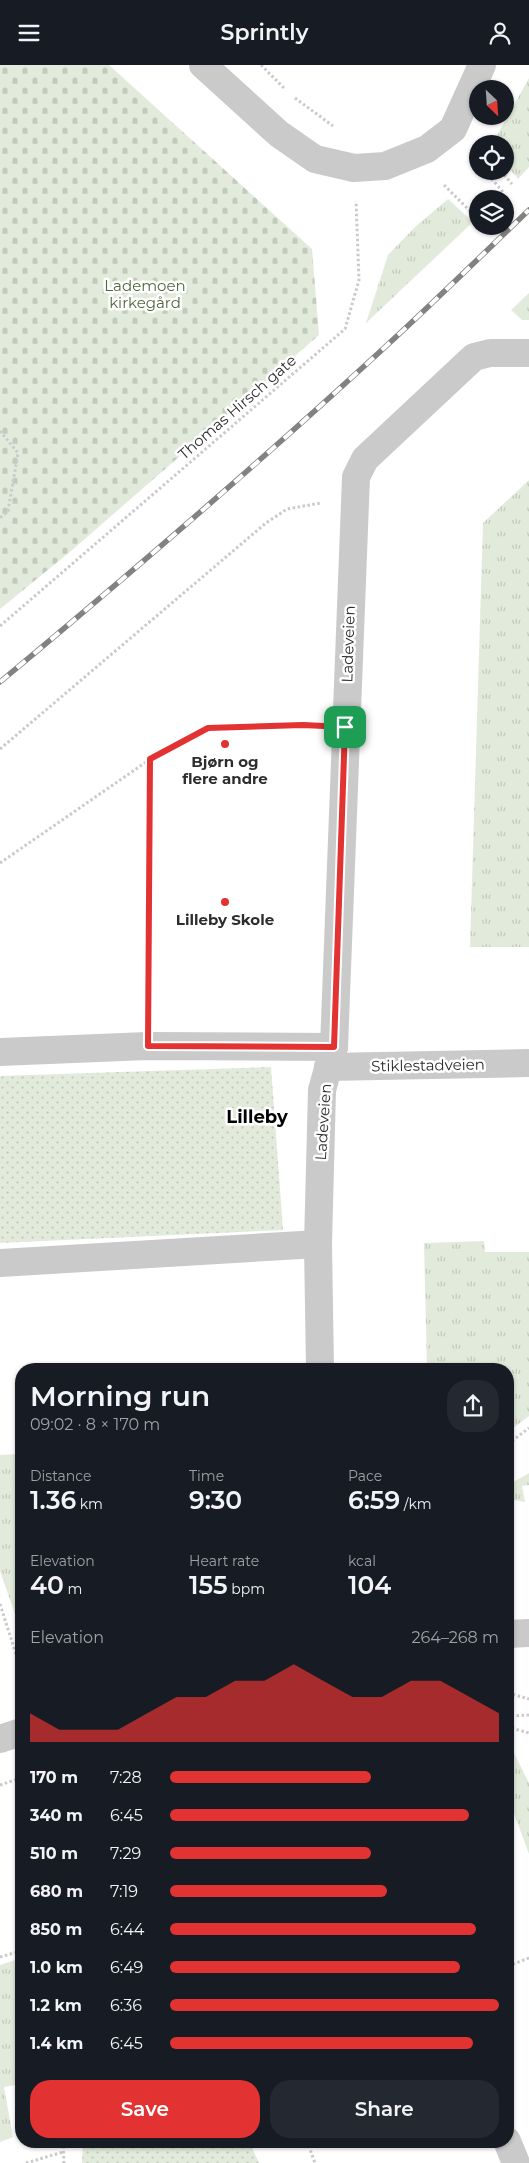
<!DOCTYPE html>
<html lang="en">
<head>
<meta charset="utf-8">
<style>
  body { margin:0; font-family:Montserrat,sans-serif; background:#242831; color:#f1f3f6; height:100vh; display:flex; flex-direction:column; font-size:19px; white-space:nowrap }
  * { box-sizing:border-box; margin:0 }
  p { font-size:16px; color:#9ea1a6 }
  .icon { flex:none; width:28px; height:28px; fill:none; stroke:currentColor; stroke-width:2; stroke-linecap:round; stroke-linejoin:round }
  .map { position:relative; flex:1; overflow:hidden }
  .sheet { position:absolute; left:15px; top:1298px; width:499px; height:785px; display:flex; flex-direction:column; background:#171b24; border-radius:20px; box-shadow:0 1px 4px #0004 }
  .sheet>* { flex:none }
  .needle { width:32px; rotate:155deg }
  .controls { position:absolute; left:469px; top:15px; display:grid; gap:10px }
  .controls a { display:grid; place-items:center; width:45px; height:45px; border-radius:50%; background:#171b24; box-shadow:0 1px 4px #0004; font-size:25px }
  .pin { position:absolute; display:grid; place-items:center; width:42px; height:42px; color:#fff; margin:-21px; border-radius:10px; box-shadow:0 2px 8px #0006 }
  .round { display:grid; place-items:center; flex:none; width:52px; height:52px; border-radius:20px; background:#242831 }
  .overview { display:flex; align-items:center; justify-content:space-between; height:85px; padding:0 15px }
  h1 { font-size:28px; font-weight:600; line-height:38px }
  .metrics { display:grid; grid-template-columns:repeat(3,1fr); gap:8px; height:85px; padding:5px 15px }
  .metrics div { display:grid; align-content:center }
  .metrics b { font-size:25px; font-weight:600 }
  .metrics small { font-size:14px; font-weight:400 }
  .metrics p { font-size:14px }
  .chart { height:140px; padding:10px 15px }
  .chart p { display:flex; justify-content:space-between }
  .chart svg { width:100%; height:90px; margin-top:5px; fill:#e23332; opacity:.7 }
  .primary-button { display:flex; gap:10px; margin-top:auto; padding:10px 15px }
  .primary-button a { flex:1; height:58px; border-radius:20px; background:#e23332; color:#fff; font-size:20px; font-weight:600; line-height:58px; text-align:center }
  .primary-button a+a { background:#242831; color:#f1f3f6 }
  ul { padding:0 15px; list-style:none; font-size:16px }
  li { display:grid; grid-template-columns:80px 60px 1fr; align-items:center; height:38px }
  li i { height:12px; border-radius:6px; background:#e23332 }
  header { display:flex; justify-content:space-between; align-items:center; height:65px; padding:0 15px; background:#171b24; font-size:22px; font-weight:600 }
  .map>svg:first-child { display:block }
</style>
</head>
<body>
<header><svg class="icon" aria-label="menu" viewBox="0 0 24 24"><path d="M4 6h16M4 12h16M4 18h16"/></svg>Sprintly<svg class="icon" aria-label="person" viewBox="0 0 24 24"><circle cx="12" cy="8" r="4"/><path d="M4 21q1-7 8-7t8 7"/></svg></header>
<div class="map">
<svg width="529" height="2098" viewBox="0 0 529 2098">
  <defs>
    <pattern id="grass-tufts" width="24" height="20" patternUnits="userSpaceOnUse" patternTransform="scale(1.25)"><rect width="24" height="20" fill="#e2ebdb"/><path d="M3 7l-1-3M5 7V3M7 7l1-3M15 17l-1-3M17 17v-4M19 17l1-3" fill="none" stroke="#c2cabc"/></pattern>
    <pattern id="cemetery-stones" width="16" height="16" patternUnits="userSpaceOnUse" patternTransform="scale(1.25)"><rect width="16" height="16" fill="#e2ebdb"/><path d="M2 7V4a2 2 0 0 1 4 0v3zM10 15v-3a2 2 0 0 1 4 0v3z" fill="#c2cabc"/></pattern>
    <pattern id="park-dots" width="8" height="8" patternUnits="userSpaceOnUse" patternTransform="scale(1.25)"><rect width="8" height="8" fill="#e2ebdb"/><path d="M2 2h.1M6 6h.1" fill="none" stroke="#c2cabc" stroke-width="1.8" stroke-linecap="round"/></pattern>
  </defs>
  <rect width="100%" height="100%" fill="#fff"/>
  <g fill="url(#grass-tufts)">
    <polygon points="529,13 529,102 518,114 505,98 505,79 495,79 495,74"/>
    <polygon points="448,134 473,157 366,258 388,190 415,162"/>
    <polygon points="529,228 529,255 522,255 511,245"/>
    <polygon points="529,415 529,882 470,882 483,458"/>
    <polygon points="484,1176 485,1187 529,1187 529,1351 508,1367 508,1304 427,1304 424,1178"/>
    <polygon points="21,1389 21,1410 18,1415 21,1523 21,1601 17,1595 15,1549 0,1506 0,1390"/>
    <polygon points="529,1408 529,1420 522,1421 525,1437 508,1434 508,1420"/>
    <polygon points="508,1676 529,1718 529,1789 508,1732"/>
    <polygon points="21,1893 21,2019 4,2022 13,2072 0,2077 0,1900"/>
  </g>
  <polygon fill="url(#cemetery-stones)" points="0,0 109,0 312,184 319,270 71,486 0,544"/>
  <g fill="url(#park-dots)">
    <polygon points="271,1002 283,1165 0,1178 0,1011"/>
    <polygon points="83,2076 249,2076 259,2098 82,2098"/>
  </g>
  <g fill="none" stroke-linecap="round" stroke-linejoin="round">
    <g stroke="#cacaca" stroke-width="3" stroke-dasharray="2.5 2.5" stroke-linecap="butt">
      <polyline points="261,0 285,24"/>
      <polyline points="295,33 333,61"/>
      <polyline points="485,106 503,127"/>
      <polyline points="501,106 512,119"/>
      <polyline points="444,120 477,153"/>
      <polyline points="0,366 18,388 8,446 0,453"/>
      <polyline points="0,561 345,264 359,215 356,136"/>
      <polyline points="0,684 266,458 287,444 321,438"/>
      <polyline points="0,798 149,695"/>
      <polyline points="148,948 150,694 208,663 312,661"/>
      <polyline points="508,1379 529,1363"/>
      <polyline points="0,1539 21,1605"/>
      <polyline points="508,1628 529,1634"/>
      <polyline points="529,1650 509,1651 508,1662 529,1668"/>
      <polyline points="0,1720 21,1713"/>
      <polyline points="0,1892 21,1886"/>
      <polyline points="508,1901 529,1893"/>
      <polyline points="63,2076 64,2098"/>
      <polyline points="307,2076 315,2098"/>
      <polyline points="26,2098 63,2087"/>
    </g>
    <g stroke="#cacaca" stroke-width="28">
      <polyline points="0,987 147,981 334,982"/>
      <polyline points="328,1002 529,998"/>
      <polyline points="0,1198 318,1179"/>
      <polyline points="320,1304 318,1179 322,1025 334,982 356,412 365,394 474,292 490,288 529,288"/>
      <polyline points="507,2076 516,2098"/>
    </g>
    <g stroke="#cacaca" stroke-width="28">
      <polyline points="203,0 279,69 315,94 354,103 385,101 427,84 453,64 482,0"/>
      <polyline points="508,1569 529,1568"/>
      <polyline points="0,1674 21,1667"/>
    </g>
    <g stroke="#828282" stroke-width="5.5">
      <path id="rail" d="M0 617C131 508 259 398 384 283 433 238 481 191 529 145"/>
    </g>
    <use href="#rail" stroke="#fff" stroke-width="4" stroke-dasharray="11" stroke-linecap="butt"/>
  </g>
  <g fill="none" stroke-linecap="round" stroke-linejoin="round">
    <g stroke="#fff" stroke-width="10">
      <polygon id="route" points="303,660 345,662 334,982 148,981 150,694 208,663"/>
    </g>
    <use href="#route" stroke="#e23332" stroke-width="6"/>
  </g>
  <g fill="#e23332" stroke="#fff" stroke-width="2">
    <circle cx="225" cy="679" r="5"/>
    <circle cx="225" cy="837" r="5"/>
  </g>
  <g text-anchor="middle" dominant-baseline="central" stroke-width="5" stroke-linejoin="round" paint-order="stroke">
    <g font-size="15" fill="#4d683c" stroke="#fff">
      <text x="145" y="220">Lademoen<tspan x="145" dy="17">kirkegård</tspan></text>
    </g>
    <g font-size="15" fill="#2d2d2d" stroke="#fff">
      <text transform="translate(237 342) rotate(-41)">Thomas Hirsch gate</text>
      <text transform="translate(348 579) rotate(-88)">Ladeveien</text>
      <text transform="translate(428 1000) rotate(-1)">Stiklestadveien</text>
      <text transform="translate(323 1057) rotate(-86)">Ladeveien</text>
    </g>
    <g font-size="15" font-weight="bold" fill="#2d2d2d" stroke="#fff">
      <text x="225" y="696">Bjørn og<tspan x="225" dy="17">flere andre</tspan></text>
      <text x="225" y="854">Lilleby Skole</text>
    </g>
    <g font-size="18" font-weight="bold" fill="#000" stroke="#fff">
      <text x="257" y="1052">Lilleby</text>
    </g>
  </g>
</svg>
<div class="controls">
<a><svg class="needle" viewBox="-14 -14 28 28"><path d="M0-13l5 13h-10z" fill="#e53935"/><path d="M0 13l5-13h-10z" fill="#9ea1a6"/></svg></a>
<a><svg class="icon" aria-label="locate" viewBox="0 0 24 24"><circle cx="12" cy="12" r="6"/><path d="M12 2v4M12 18v4M2 12h4M18 12h4"/></svg></a>
<a><svg class="icon" aria-label="layers" viewBox="0 0 24 24"><path d="M12 4l9 5-9 5-9-5zM3 14l9 5 9-5"/></svg></a>
</div>
<div class="pin" style="left:345px;top:662px;background:#1e9e55"><svg class="icon" aria-label="arrive" viewBox="0 0 24 24"><path d="M6 21V4h12l-3 4 3 4H6"/></svg></div>
<section class="sheet">
<div class="overview"><div><h1>Morning run</h1><p>09:02 · 8 × 170 m</p></div><a class="round"><svg class="icon" aria-label="share" viewBox="0 0 24 24"><path d="M12 15V3M7 8l5-5 5 5M5 13v7h14v-7"/></svg></a></div>
<div class="metrics">
<div><p>Distance</p><b>1.36<small> km</small></b></div>
<div><p>Time</p><b>9:30</b></div>
<div><p>Pace</p><b>6:59<small> /km</small></b></div>
</div>
<div class="metrics">
<div><p>Elevation</p><b>40<small> m</small></b></div>
<div><p>Heart rate</p><b>155<small> bpm</small></b></div>
<div><p>kcal</p><b>104</b></div>
</div>
<div class="chart"><p><span>Elevation</span>264–268 m</p>
<svg viewBox="0 0 160 44" preserveAspectRatio="none"><path d="M0 44V30L10 38L20 38L30 38L40 30L50 22L60 22L70 14L80 14L90 6L100 14L110 22L120 22L130 14L140 14L150 22L160 30V44z"/></svg>
</div>
<ul>
<li><b>170 m</b>7:28<i style="width:61%"></i></li>
<li><b>340 m</b>6:45<i style="width:91%"></i></li>
<li><b>510 m</b>7:29<i style="width:61%"></i></li>
<li><b>680 m</b>7:19<i style="width:66%"></i></li>
<li><b>850 m</b>6:44<i style="width:93%"></i></li>
<li><b>1.0 km</b>6:49<i style="width:88%"></i></li>
<li><b>1.2 km</b>6:36<i style="width:100%"></i></li>
<li><b>1.4 km</b>6:45<i style="width:92%"></i></li>
</ul>
<div class="primary-button"><a>Save</a><a>Share</a></div>
</section>
</div>
</body>
</html>
